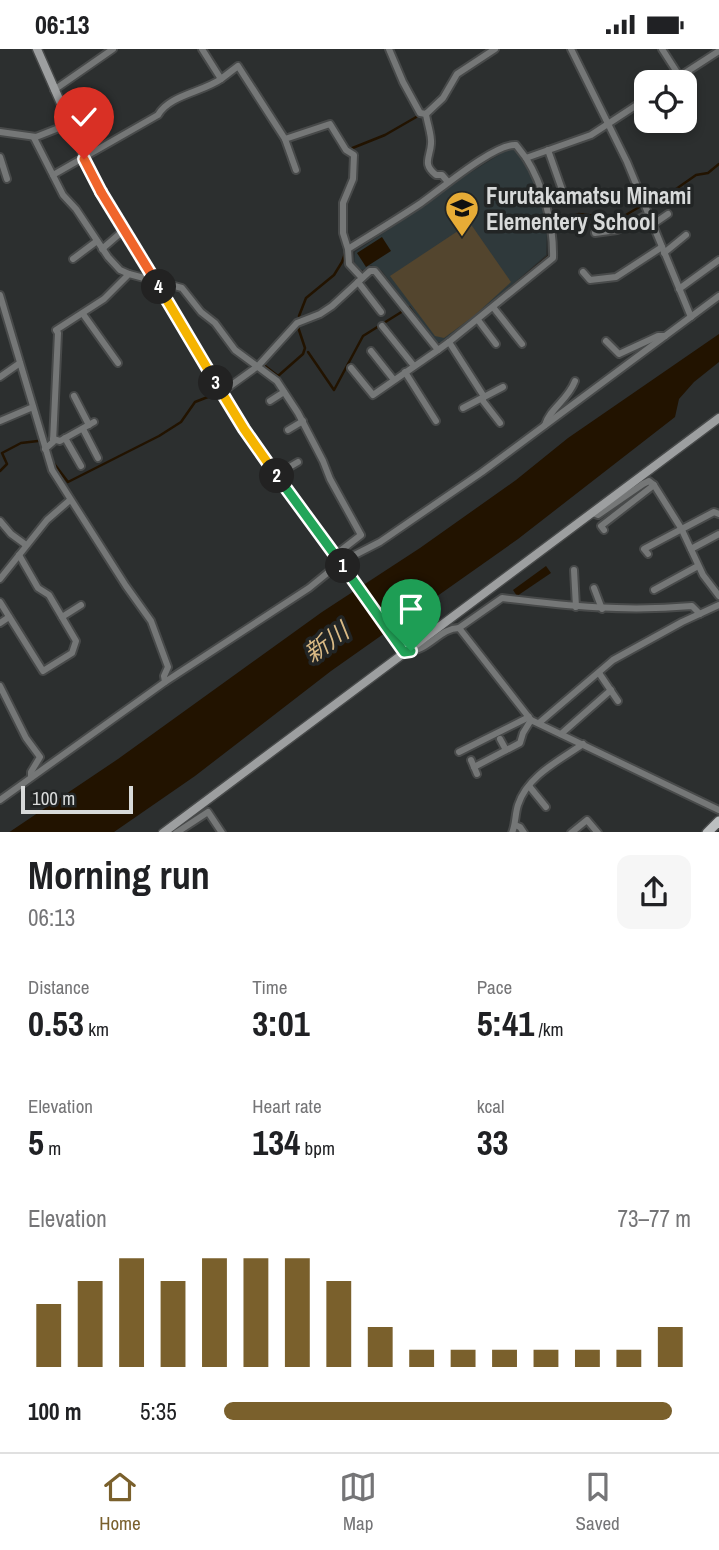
<!DOCTYPE html>
<html lang="en">
<head>
<meta charset="utf-8">
<style>
  body { margin:0; font-family:"Archivo Narrow","Noto Sans JP",sans-serif; background:#f6f6f6; color:#202124; height:100vh; display:flex; flex-direction:column; font-size:26px; white-space:nowrap }
  * { box-sizing:border-box; margin:0 }
  p { font-size:23px; color:#757577 }
  .icon { flex:none; width:38px; height:38px; fill:none; stroke:currentColor; stroke-width:2; stroke-linecap:round; stroke-linejoin:round }
  .map { position:relative; height:783px; overflow:hidden }
  .sheet { display:flex; flex-direction:column; background:#fff; flex:1 }
  .sheet>* { flex:none }
  .buttons { position:absolute; left:634px; top:21px; display:grid; gap:14px }
  .buttons a { display:grid; place-items:center; width:63px; height:63px; border-radius:14px; background:#fff; box-shadow:0 4px 10px #0003; font-size:35px }
  .scale { position:absolute; left:21px; bottom:18px; width:112px; box-sizing:border-box; padding-left:7px; border:4px solid #d8dada; border-top:0; font-size:19px; line-height:24px; white-space:nowrap; color:#d8dada; -webkit-text-stroke:5px #222525; paint-order:stroke }
  .pin { position:absolute; display:grid; place-items:center; width:60px; height:60px; color:#fff; margin:-72px -30px; border-radius:50% 50% 50% 0; rotate:-45deg; box-shadow:0 0 7px #0007 }
  .pin .icon { rotate:45deg }
  .km { position:absolute; width:35px; height:35px; margin:-18px; border-radius:50%; background:#222; color:#fff; font-size:19px; line-height:35px; text-align:center }
  .round { display:grid; place-items:center; flex:none; width:74px; height:74px; border-radius:14px; background:#f6f6f6 }
  .summary { display:flex; align-items:center; justify-content:space-between; height:119px; padding:0 28px }
  h1 { font-size:38px; font-weight:700; line-height:52px }
  .figures { display:grid; grid-template-columns:repeat(3,1fr); gap:10px; height:119px; padding:7px 28px }
  .figures div { display:grid; align-content:center }
  .figures b { font-size:35px; font-weight:700 }
  .figures small { font-size:19px; font-weight:400 }
  .figures p { font-size:19px }
  .chart { height:196px; padding:14px 28px }
  .chart p { display:flex; justify-content:space-between }
  .chart svg { width:100%; height:126px; margin-top:7px; stroke:#7a602c; stroke-width:6 }
  ul { padding:0 28px; list-style:none; font-size:23px }
  li { display:grid; grid-template-columns:112px 84px 1fr; align-items:center; height:52px }
  li i { height:18px; border-radius:9px; background:#7a602c }
  .status { display:flex; justify-content:space-between; align-items:center; height:49px; padding:0 35px; background:#fff; direction:ltr }
  .status svg { height:19px; fill:currentColor }
  .dock { display:flex; justify-content:space-around; align-items:center; height:98px; border-top:2px solid #e0e0e0; background:#fff; font-size:19px; color:#757577 }
  .dock a { display:grid; justify-items:center; gap:4px }
  .dock .on { color:#7a602c }
  .map>svg:first-child { display:block }
</style>
</head>
<body>
<div class="status"><b>06:13</b><svg viewBox="0 0 49 12"><path d="M0 12V9h3v3zM5 12V6h3v6zM10 12V3h3v9zM15 12V0h3v12zM26 1h20v11H26zM47 4h2v5h-2z"/></svg></div>
<div class="map">
<svg width="719" height="784" viewBox="0 0 719 784">
  <rect width="100%" height="100%" fill="#2c2f2f"/>
  <polygon fill="#2f393b" points="510,99 515,100 536,129 547,179 546,206 475,269 442,293 436,293 382,222 371,216 364,221 357,220 354,217 355,203 424,157 465,127"/>
  <polygon fill="#53452e" points="470,174 511,233 474,267 444,289 435,287 390,227"/>
  <g fill="#221300">
    <polygon points="382,188 391,202 366,218 357,204"/>
    <polygon points="719,285 719,313 694,333 679,350 675,368 518,490 331,622 195,727 114,783 8,784 118,710 322,563 420,499 516,431 568,389"/>
    <polygon points="546,517 551,524 517,547 513,541"/>
  </g>
  <g fill="none" stroke-linecap="round" stroke-linejoin="round">
    <g stroke="#221300" stroke-width="2.5">
      <polyline points="351,116 350,100 385,86 418,67"/>
      <polyline points="648,154 659,152 696,126 708,124 719,115"/>
      <polyline points="554,174 579,165 619,170 641,157"/>
      <polyline points="502,246 549,207 550,198"/>
      <polyline points="409,258 421,275"/>
      <polyline points="299,267 306,249 334,226 342,213 346,202 342,191"/>
      <polyline points="308,303 334,341 363,287 403,262"/>
      <polyline points="265,317 278,327 303,305 305,299 298,278"/>
      <polyline points="52,412 68,433 159,387 181,373 195,353 218,344"/>
      <polyline points="0,422 7,415 2,404 21,394 38,392"/>
    </g>
    <g stroke="#484a4a" stroke-width="10">
      <g id="street">
        <polyline points="202,0 221,30 238,17 285,90"/>
        <polyline points="389,0 403,33 420,64 426,65 443,49 457,25 495,0"/>
        <polyline points="571,0 627,113 691,268"/>
        <polyline points="662,0 680,28"/>
        <polyline points="671,33 719,2"/>
        <polyline points="54,41 113,0"/>
        <path d="M426 65C427 74 432 86 431 95 430 109 422 115 436 126H442L448 133"/>
        <polyline points="0,83 36,88 69,75"/>
        <polyline points="34,89 63,146 76,160 108,208 120,221 129,225"/>
        <polyline points="548,101 565,149"/>
        <polyline points="0,108 7,130"/>
        <polyline points="296,121 285,90 330,75 346,101 354,106 353,130 343,154 343,184 348,200"/>
        <path d="M53 126 158 66C169 46 203 43 221 30"/>
        <polyline points="652,176 668,165"/>
        <polyline points="595,184 617,181 647,166"/>
        <polyline points="102,200 124,181"/>
        <polyline points="664,204 686,186"/>
        <polyline points="73,210 97,192"/>
        <polyline points="583,223 590,231 616,228 662,198"/>
        <path d="M362 229 349 215 348 200C372 185 397 170 421 154 441 140 495 94 516 96L526 109"/>
        <polyline points="358,233 381,263"/>
        <polyline points="679,240 719,211"/>
        <polyline points="0,246 52,421 126,537 151,572 168,618 164,627 165,633"/>
        <polyline points="493,258 522,295"/>
        <polyline points="83,265 118,314"/>
        <polyline points="478,271 496,295"/>
        <polyline points="382,277 414,317"/>
        <polyline points="606,292 619,305 658,287 665,287"/>
        <polyline points="449,293 483,346 483,352 500,374"/>
        <polyline points="371,302 394,331"/>
        <polyline points="351,319 373,346 438,301"/>
        <polyline points="405,323 436,372"/>
        <polyline points="0,328 20,314"/>
        <path d="M222 343 258 317 297 274 320 265 332 257 370 222H375L438 301 449 293 553 209C554 176 543 136 526 109L591 86 646 50"/>
        <polyline points="74,347 89,376"/>
        <polyline points="270,352 284,343"/>
        <polyline points="463,359 503,338"/>
        <polyline points="0,372 33,358"/>
        <path d="M545 376C550 359 568 351 575 332"/>
        <polyline points="83,380 98,409"/>
        <polyline points="288,381 303,372"/>
        <polyline points="65,389 81,417"/>
        <polyline points="53,390 60,392 94,373"/>
        <polyline points="45,400 53,393 58,284 56,281 104,250 129,225 182,239 201,263 215,274 235,301 277,332 298,364 323,412 330,430 361,486 335,506"/>
        <polyline points="276,426 298,413"/>
        <polyline points="593,464 598,466 601,464 643,435 649,432 654,436 681,479 703,526 719,547"/>
        <polyline points="0,472 11,485 26,496"/>
        <polyline points="604,481 601,477 654,436"/>
        <polyline points="691,500 719,485"/>
        <polyline points="648,505 644,500 714,463 719,465"/>
        <polyline points="574,521 576,558"/>
        <polyline points="0,530 47,471 70,451"/>
        <polyline points="594,539 602,560"/>
        <polyline points="654,541 698,517"/>
        <polyline points="0,553 43,622 72,604 76,592 49,546 38,539 19,506"/>
        <polyline points="62,568 81,556"/>
        <polyline points="0,574 9,568"/>
        <path d="M459 579 502 549C568 557 625 563 692 557L700 565"/>
        <path d="M405 603C430 602 439 579 459 579L531 671 719 761"/>
        <polyline points="599,624 618,652"/>
        <polyline points="0,637 26,689 40,708 31,723 31,728"/>
        <polyline points="539,674 613,611 682,573 719,556"/>
        <polyline points="561,685 611,641"/>
        <polyline points="500,690 506,701"/>
        <polyline points="459,703 529,668"/>
        <polyline points="471,711 477,725"/>
        <polyline points="474,718 520,694 523,684 531,671"/>
        <polyline points="529,737 546,758"/>
        <polyline points="0,751 165,633 309,539 341,513 380,493 482,423 719,247"/>
        <polyline points="515,776 520,778 524,784"/>
        <polyline points="176,784 208,763 222,784"/>
        <path d="M512 784C516 774 515 765 518 756 527 727 560 711 583 695"/>
        <polyline points="571,784 587,771 598,784"/>
      </g>
    </g>
    <g stroke="#484a4a" stroke-width="11">
      <g id="secondary">
        <polyline points="37,0 98,139 244,380 404,603"/>
        <polyline points="163,784 719,369"/>
      </g>
    </g>
    <g stroke="#484a4a" stroke-width="12">
      <polyline id="primary" points="707,784 719,772"/>
    </g>
    <use href="#street" stroke="#757777" stroke-width="6"/>
    <use href="#secondary" stroke="#9d9fa0" stroke-width="8"/>
    <use href="#primary" stroke="#bcbfc0" stroke-width="9"/>
  </g>
  <g fill="none" stroke-linecap="round" stroke-linejoin="round">
    <g stroke="#fff" stroke-width="14">
      <polyline id="split-1" points="343,517 404,603 411,602"/>
    </g>
    <g stroke="#fff" stroke-width="14">
      <polyline id="split-2" points="277,427 343,517"/>
    </g>
    <g stroke="#fff" stroke-width="14">
      <polyline id="split-3" points="216,334 244,380 277,427"/>
    </g>
    <g stroke="#fff" stroke-width="14">
      <polyline id="split-4" points="159,238 216,334"/>
    </g>
    <g stroke="#fff" stroke-width="14">
      <polyline id="split-5" points="101,143 159,238"/>
    </g>
    <g stroke="#fff" stroke-width="14">
      <polyline id="split-6" points="84,110 101,143"/>
    </g>
    <use href="#split-1" stroke="#22a559" stroke-width="9"/>
    <use href="#split-2" stroke="#22a559" stroke-width="9"/>
    <use href="#split-3" stroke="#f5b400" stroke-width="9"/>
    <use href="#split-4" stroke="#f5b400" stroke-width="9"/>
    <use href="#split-5" stroke="#f0652b" stroke-width="9"/>
    <use href="#split-6" stroke="#f0652b" stroke-width="9"/>
  </g>
  <defs>
    <g id="school-pin" transform="scale(1.75)"><path d="M0 17L-7.5 6A9.5 9.5 0 1 1 7.5 6Z" fill="#e7ac36" stroke="#222525"/><path d="M0-5L7-2L0 1L-7-2ZM-4 1L0 2.5L4 1V4Q0 6-4 4Z" fill="#111"/></g>
  </defs>
  <g fill-rule="evenodd">
    <use href="#school-pin" x="462" y="159"/>
  </g>
  <g text-anchor="middle" dominant-baseline="central" stroke-width="7" stroke-linejoin="round" paint-order="stroke">
    <g font-size="23" font-weight="bold" fill="#d8dada" stroke="#222525" text-anchor="start">
      <text x="486" y="146">Furutakamatsu Minami<tspan x="486" dy="26">Elementery School</tspan></text>
    </g>
    <g font-size="24" font-style="italic" fill="#daba85" stroke="#222525">
      <text transform="translate(326 593) rotate(-36)">新川</text>
    </g>
  </g>
</svg>
<div class="buttons">
<a><svg class="icon" aria-label="locate" viewBox="0 0 24 24"><circle cx="12" cy="12" r="6"/><path d="M12 2v4M12 18v4M2 12h4M18 12h4"/></svg></a>
</div>
<div class="scale">100 m</div>
<div class="pin" style="left:411px;top:602px;background:#1e9e55"><svg class="icon" aria-label="arrive" viewBox="0 0 24 24"><path d="M6 21V4h12l-3 4 3 4H6"/></svg></div>
<div class="pin" style="left:84px;top:110px;background:#d93025"><svg class="icon" aria-label="check" viewBox="0 0 24 24"><path d="M5 12l5 5 9-10"/></svg></div>
<b class="km" style="left:343px;top:517px">1</b>
<b class="km" style="left:277px;top:427px">2</b>
<b class="km" style="left:216px;top:334px">3</b>
<b class="km" style="left:159px;top:238px">4</b>
</div>
<section class="sheet">
<div class="summary"><div><h1>Morning run</h1><p>06:13</p></div><a class="round"><svg class="icon" aria-label="share" viewBox="0 0 24 24"><path d="M12 15V3M7 8l5-5 5 5M5 13v7h14v-7"/></svg></a></div>
<div class="figures">
<div><p>Distance</p><b>0.53<small> km</small></b></div>
<div><p>Time</p><b>3:01</b></div>
<div><p>Pace</p><b>5:41<small> /km</small></b></div>
</div>
<div class="figures">
<div><p>Elevation</p><b>5<small> m</small></b></div>
<div><p>Heart rate</p><b>134<small> bpm</small></b></div>
<div><p>kcal</p><b>33</b></div>
</div>
<div class="chart"><p><span>Elevation</span>73–77 m</p>
<svg viewBox="0 0 160 44" preserveAspectRatio="none"><path d="M5 44V22M15 44V14M25 44V6M35 44V14M45 44V6M55 44V6M65 44V6M75 44V14M85 44V30M95 44V38M105 44V38M115 44V38M125 44V38M135 44V38M145 44V38M155 44V30"/></svg>
</div>
<ul>
<li><b>100 m</b>5:35<i style="width:96%"></i></li>
</ul>
</section>
<nav class="dock">
<a class="on"><svg class="icon" aria-label="home" viewBox="0 0 24 24"><path d="M3 11l9-7 9 7M6 9v11h12V9"/></svg>Home</a>
<a><svg class="icon" aria-label="map" viewBox="0 0 24 24"><path d="M3 6l6-2 6 2 6-2v14l-6 2-6-2-6 2zM9 4v14M15 6v14"/></svg>Map</a>
<a><svg class="icon" aria-label="saved" viewBox="0 0 24 24"><path d="M7 4h10v16l-5-4-5 4z"/></svg>Saved</a>
</nav>
</body>
</html>
